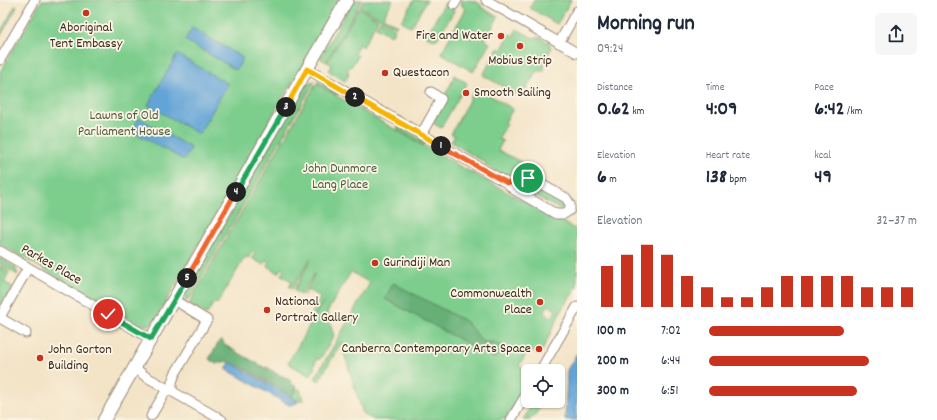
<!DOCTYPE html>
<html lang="en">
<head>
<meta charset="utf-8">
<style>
  body { margin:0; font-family:Dekko,sans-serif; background:#f6f6f7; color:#1f2937; height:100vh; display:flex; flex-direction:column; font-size:15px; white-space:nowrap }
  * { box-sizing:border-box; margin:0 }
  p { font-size:13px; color:#747a83 }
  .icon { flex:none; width:22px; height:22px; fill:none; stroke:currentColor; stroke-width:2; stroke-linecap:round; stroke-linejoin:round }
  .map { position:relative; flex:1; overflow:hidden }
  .sheet { display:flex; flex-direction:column; background:#fff; width:360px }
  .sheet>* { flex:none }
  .buttons { position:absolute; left:521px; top:364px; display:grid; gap:8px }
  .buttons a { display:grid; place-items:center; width:44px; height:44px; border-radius:6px; background:#fff; box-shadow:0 1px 3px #0004; font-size:20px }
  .pin { position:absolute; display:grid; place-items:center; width:34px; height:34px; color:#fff; margin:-17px; border:2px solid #fff; border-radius:50%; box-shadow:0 1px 4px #0007 }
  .km { position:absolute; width:20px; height:20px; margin:-10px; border-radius:50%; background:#222; color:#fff; font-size:11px; line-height:20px; text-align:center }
  .round { display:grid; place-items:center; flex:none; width:42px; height:42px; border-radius:6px; background:#f6f6f7 }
  .head { display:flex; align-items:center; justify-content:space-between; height:68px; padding:0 20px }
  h1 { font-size:22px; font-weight:800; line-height:30px }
  .metrics { display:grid; grid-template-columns:repeat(3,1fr); gap:6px; height:68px; padding:4px 20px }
  .metrics div { display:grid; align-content:center }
  .metrics b { font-size:20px; font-weight:800 }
  .metrics small { font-size:11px; font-weight:400 }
  .metrics p { font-size:11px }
  .chart { height:112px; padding:8px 20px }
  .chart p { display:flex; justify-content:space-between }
  .chart svg { width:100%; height:72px; margin-top:4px; stroke:#c8321e; stroke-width:6 }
  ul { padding:0 20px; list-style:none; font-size:13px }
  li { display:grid; grid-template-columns:64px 48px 1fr; align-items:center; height:30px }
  li i { height:10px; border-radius:5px; background:#c8321e }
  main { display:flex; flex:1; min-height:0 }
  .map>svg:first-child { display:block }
</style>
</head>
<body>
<main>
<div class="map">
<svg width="577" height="420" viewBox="0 0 577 420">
  <rect width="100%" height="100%" fill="#fcf5e5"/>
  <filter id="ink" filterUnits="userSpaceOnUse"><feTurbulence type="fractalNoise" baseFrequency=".025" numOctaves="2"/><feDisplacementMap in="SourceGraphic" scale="8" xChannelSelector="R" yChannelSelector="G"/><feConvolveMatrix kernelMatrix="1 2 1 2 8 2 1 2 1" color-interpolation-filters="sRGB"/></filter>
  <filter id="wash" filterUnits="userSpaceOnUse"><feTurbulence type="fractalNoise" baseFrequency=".012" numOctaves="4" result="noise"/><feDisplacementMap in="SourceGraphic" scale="16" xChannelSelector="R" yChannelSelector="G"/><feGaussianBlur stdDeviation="0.9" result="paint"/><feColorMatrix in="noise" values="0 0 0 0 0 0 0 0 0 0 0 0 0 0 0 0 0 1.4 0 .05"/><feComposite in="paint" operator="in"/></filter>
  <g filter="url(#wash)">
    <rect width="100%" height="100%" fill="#f3e4c8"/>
    <g fill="#7dcd8d" stroke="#5c7c56" fill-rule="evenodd">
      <polygon points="42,0 341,0 301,69 284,95 155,321 149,325 140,325 0,244 0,72"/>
      <polygon points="353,0 362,0 326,62 320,58"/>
      <polygon points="364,0 393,0 383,17 397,25 396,27 360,7"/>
      <polygon points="414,0 427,0 411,27 401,21"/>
      <path d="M461 0C469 0 476 0 481 5V7L498 17 485 40 490 43 473 72 441 53 466 9 462 6Z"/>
      <polygon points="534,0 571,0 557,24 530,8"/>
      <polygon points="445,3 453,8 454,11 437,39 434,40 426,36"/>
      <polygon points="15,6 17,7 0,37 0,33"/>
      <polygon points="359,8 378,19 363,47 359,44 354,53 358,56 351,67 349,67 347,70 349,71 347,74 349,75 345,81 329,71 332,65 327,62"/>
      <polygon points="380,20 395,29 391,36 376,27"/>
      <polygon points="517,29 533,38 539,37 549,43 551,47 550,51 544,61 544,71 537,71 521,97 483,75 498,48 501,50 510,34 513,36"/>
      <polygon points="454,75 467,83 441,128 433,123 444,103 444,97 454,78 453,77"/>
      <polygon points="315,81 189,298 188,298 186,302 184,293 303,88 308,83"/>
      <polygon points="318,81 339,92 337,95 317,83"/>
      <path d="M316 84 443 157 577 230V287L562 309 540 355 529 349 519 366 528 372V382L507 418 501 420H374L363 414 341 343 319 381 315 378 370 283 351 272 327 312 334 336 320 359H317L313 367 315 368 310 376 288 363 323 302 315 315 312 313 320 298 318 295 307 290 304 295 314 276V274L301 295 294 290 310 261V259L292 289 289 287 292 282 291 281 281 275 284 270 281 268 278 273 267 266 269 262 266 260 263 265 252 258 255 254 252 252 248 258 245 257 217 304 214 302 207 314 190 305 191 299ZM548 305 556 310 552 318 544 313Z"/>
      <polygon points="476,87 513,109 505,122 507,124 498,139 503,141 498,150 529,166 512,179 509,179 485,165 486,163 451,142 455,136 451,134"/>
      <polygon points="399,126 426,142 424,145 397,129"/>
      <polygon points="530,182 563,200 565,205 564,208 559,209 520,187"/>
      <polygon points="0,258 15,267 18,275 0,264"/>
      <polygon points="0,266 9,272 4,282 13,287 0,309"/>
      <polygon points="300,389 303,400 298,401 291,398 296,390"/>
      <polygon points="533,403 540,407 533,418 531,417 530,420 523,420"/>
    </g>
    <g fill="#66b078" stroke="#506d4b">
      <polygon points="393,283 465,321 483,342 495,342 508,348 494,358 385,299"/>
      <polygon points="220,340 224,342 223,344 265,368 267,367 280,376 281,375 291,381 290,383 297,387 292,396 238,365 237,367 227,361 216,364 209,359"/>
    </g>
    <g fill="#64a4d7" stroke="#50677a">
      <polygon points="192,28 243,58 236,70 185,40"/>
      <polygon points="177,54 228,84 199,134 148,105"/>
      <polygon points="139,118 191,148 184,160 132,131"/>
      <polygon points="577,353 577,420 565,420 567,370"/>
      <polygon points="230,362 298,401 297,403 289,405 226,369"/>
    </g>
  </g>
  <g filter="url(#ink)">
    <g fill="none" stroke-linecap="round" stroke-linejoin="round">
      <g stroke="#978773" stroke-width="11">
        <g id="minor">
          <polyline points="486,0 577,53"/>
          <polyline points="454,5 457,0"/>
          <polyline points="559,43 577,11"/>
          <polyline points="0,60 35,0"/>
          <polyline points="307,69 507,183 513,189 556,214 564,214 570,210 570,204 566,198 532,179 527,178 517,183 507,183"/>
          <polyline points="421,135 441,99 431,92"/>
          <polyline points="0,251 151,339"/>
          <polyline points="0,317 28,268"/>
          <polyline points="0,318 26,333"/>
          <polyline points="135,368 145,376 222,420"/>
          <polyline points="540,371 577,307"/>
          <polyline points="172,391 172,382 175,374 207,320 174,300"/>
          <polyline points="151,416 167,389"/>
          <polyline points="511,420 528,391"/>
        </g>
      </g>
      <g stroke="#978773" stroke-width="14">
        <polyline id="major" points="104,420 347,0"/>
      </g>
      <use href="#minor" stroke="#fff" stroke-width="9"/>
      <use href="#major" stroke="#fff" stroke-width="12"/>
    </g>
  </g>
  <g fill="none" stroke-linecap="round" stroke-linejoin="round" filter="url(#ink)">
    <g stroke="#fff" stroke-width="8">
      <polyline id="split-1" points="441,146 507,183 515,183 528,178"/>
    </g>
    <g stroke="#fff" stroke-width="8">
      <polyline id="split-2" points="355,97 441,146"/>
    </g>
    <g stroke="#fff" stroke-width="8">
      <polyline id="split-3" points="286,107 307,69 355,97"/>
    </g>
    <g stroke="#fff" stroke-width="8">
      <polyline id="split-4" points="236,192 286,107"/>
    </g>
    <g stroke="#fff" stroke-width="8">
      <polyline id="split-5" points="187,278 236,192"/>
    </g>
    <g stroke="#fff" stroke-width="8">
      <polyline id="split-6" points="127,325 151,339 187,278"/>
    </g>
    <g stroke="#fff" stroke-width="8">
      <polyline id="split-7" points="108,314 127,325"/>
    </g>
    <use href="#split-1" stroke="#f0652b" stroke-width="5"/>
    <use href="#split-2" stroke="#f5b400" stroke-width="5"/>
    <use href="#split-3" stroke="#f5b400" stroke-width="5"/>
    <use href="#split-4" stroke="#22a559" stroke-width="5"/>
    <use href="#split-5" stroke="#f0652b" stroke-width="5"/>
    <use href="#split-6" stroke="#22a559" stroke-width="5"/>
    <use href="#split-7" stroke="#22a559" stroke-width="5"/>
  </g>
  <g fill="#c8321e" stroke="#fcf5e5" stroke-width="1.5">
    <circle cx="86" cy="13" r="4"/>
    <circle cx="501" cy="36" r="4"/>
    <circle cx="520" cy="46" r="4"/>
    <circle cx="385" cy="73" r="4"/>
    <circle cx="466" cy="93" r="4"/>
    <circle cx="375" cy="263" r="4"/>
    <circle cx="540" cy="302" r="4"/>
    <circle cx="267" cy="310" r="4"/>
    <circle cx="539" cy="349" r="4"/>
    <circle cx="40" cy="358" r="4"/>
  </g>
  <g text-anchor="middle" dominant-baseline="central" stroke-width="3.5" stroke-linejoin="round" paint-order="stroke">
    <g font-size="14" fill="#3b2a1e" stroke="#fcf5e5" text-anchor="start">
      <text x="86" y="28" text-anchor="middle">Aboriginal<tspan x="86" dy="16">Tent Embassy</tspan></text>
      <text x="493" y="36" text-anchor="end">Fire and Water</text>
      <text x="520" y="61" text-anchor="middle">Mobius Strip</text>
      <text x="393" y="73">Questacon</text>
      <text x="474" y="93">Smooth Sailing</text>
      <text x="383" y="263">Gurindiji Man</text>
      <text x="532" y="294" text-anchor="end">Commonwealth<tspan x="532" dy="16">Place</tspan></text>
      <text x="275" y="302">National<tspan x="275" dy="16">Portrait Gallery</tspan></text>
      <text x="531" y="349" text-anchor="end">Canberra Contemporary Arts Space</text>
      <text x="48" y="350">John Gorton<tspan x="48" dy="16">Building</tspan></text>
    </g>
    <g font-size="14" fill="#4f5b3f" stroke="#fcf5e5">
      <text x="124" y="116">Lawns of Old<tspan x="124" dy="16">Parliament House</tspan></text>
      <text x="340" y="169">John Dunmore<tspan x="340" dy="16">Lang Place</tspan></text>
    </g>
    <g font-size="14" fill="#3b2a1e" stroke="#fcf5e5">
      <text transform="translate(51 265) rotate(30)">Parkes Place</text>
    </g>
  </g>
</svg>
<div class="buttons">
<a><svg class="icon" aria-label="locate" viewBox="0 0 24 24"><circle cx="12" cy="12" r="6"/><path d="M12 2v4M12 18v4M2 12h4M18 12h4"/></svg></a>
</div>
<div class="pin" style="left:528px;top:178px;background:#1e9e55"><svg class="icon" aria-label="arrive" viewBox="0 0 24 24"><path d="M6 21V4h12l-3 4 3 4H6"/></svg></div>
<div class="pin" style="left:108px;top:314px;background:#d93025"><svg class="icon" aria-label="check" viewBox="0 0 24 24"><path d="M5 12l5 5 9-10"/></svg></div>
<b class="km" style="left:441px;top:146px">1</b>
<b class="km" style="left:355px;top:97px">2</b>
<b class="km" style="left:286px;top:107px">3</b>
<b class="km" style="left:236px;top:192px">4</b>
<b class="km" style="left:187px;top:278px">5</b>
</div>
<section class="sheet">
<div class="head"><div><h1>Morning run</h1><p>09:24</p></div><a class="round"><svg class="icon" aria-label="share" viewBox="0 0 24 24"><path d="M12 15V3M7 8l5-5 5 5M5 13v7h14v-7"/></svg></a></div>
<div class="metrics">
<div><p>Distance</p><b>0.62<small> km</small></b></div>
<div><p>Time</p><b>4:09</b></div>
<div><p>Pace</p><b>6:42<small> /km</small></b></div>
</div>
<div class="metrics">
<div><p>Elevation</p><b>6<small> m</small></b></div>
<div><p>Heart rate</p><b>138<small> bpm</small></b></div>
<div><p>kcal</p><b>49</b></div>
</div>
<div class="chart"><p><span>Elevation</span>32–37 m</p>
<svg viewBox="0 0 160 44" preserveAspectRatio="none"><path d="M5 44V19M15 44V12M25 44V6M35 44V12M45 44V25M55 44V32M65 44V38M75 44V38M85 44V32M95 44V25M105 44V25M115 44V25M125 44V25M135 44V32M145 44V32M155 44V32"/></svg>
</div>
<ul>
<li><b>100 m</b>7:02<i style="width:65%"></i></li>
<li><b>200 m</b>6:44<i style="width:77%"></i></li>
<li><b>300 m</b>6:51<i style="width:71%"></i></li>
</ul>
</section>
</main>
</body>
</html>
